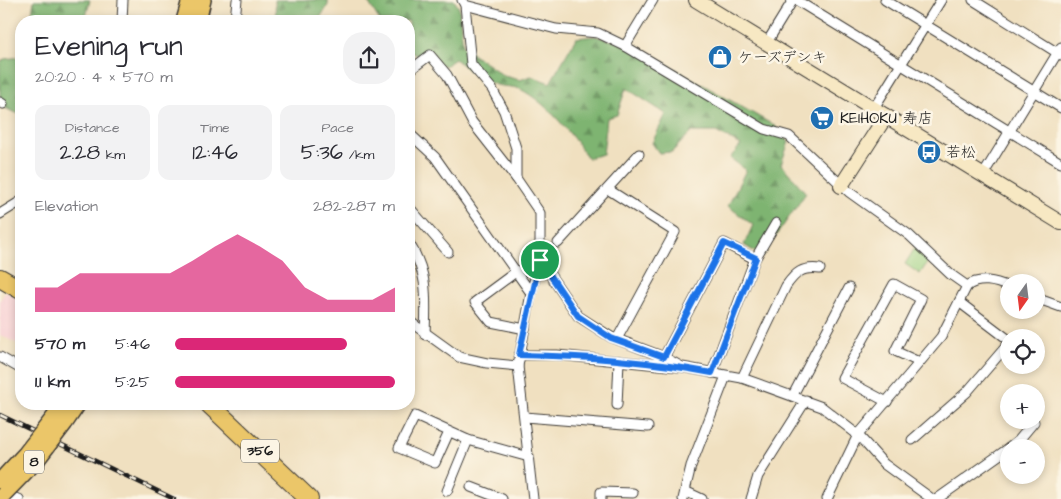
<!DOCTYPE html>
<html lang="en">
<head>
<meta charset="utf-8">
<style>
  body { margin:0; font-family:"Architects Daughter","Klee One",sans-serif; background:#f2f2f3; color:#2b2b33; height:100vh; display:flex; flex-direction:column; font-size:19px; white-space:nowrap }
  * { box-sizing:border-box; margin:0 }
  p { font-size:16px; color:#7c7c81 }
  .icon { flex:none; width:28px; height:28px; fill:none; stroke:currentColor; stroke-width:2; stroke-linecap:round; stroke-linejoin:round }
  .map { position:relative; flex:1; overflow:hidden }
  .drawer { position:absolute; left:15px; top:15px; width:400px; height:395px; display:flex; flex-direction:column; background:#fff; border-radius:20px; box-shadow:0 2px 8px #0003 }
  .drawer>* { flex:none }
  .needle { width:32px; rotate:194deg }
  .fabs { position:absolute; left:1000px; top:274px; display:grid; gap:10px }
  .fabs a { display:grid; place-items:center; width:45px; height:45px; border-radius:50%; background:#fff; box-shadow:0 2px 8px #0003; font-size:25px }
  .pin { position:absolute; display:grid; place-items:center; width:42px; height:42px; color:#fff; margin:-21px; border:2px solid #fff; border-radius:50%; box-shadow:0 1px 5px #0007 }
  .round { display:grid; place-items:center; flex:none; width:52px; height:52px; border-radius:20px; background:#f2f2f3 }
  .head { display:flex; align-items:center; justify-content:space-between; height:85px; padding:0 20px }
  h1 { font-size:28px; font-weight:600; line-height:38px }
  .figures { display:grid; grid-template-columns:repeat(3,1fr); gap:8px; height:85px; padding:5px 20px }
  .figures div { display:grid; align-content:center; border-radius:12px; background:#f2f2f3; text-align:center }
  .figures b { font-size:21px; font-weight:600 }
  .figures small { font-size:14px; font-weight:400 }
  .figures p { font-size:14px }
  .chart { height:140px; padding:10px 20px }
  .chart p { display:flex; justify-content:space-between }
  .chart svg { width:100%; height:90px; margin-top:5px; fill:#db2777; opacity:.7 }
  ul { padding:0 20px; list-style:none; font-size:16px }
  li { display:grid; grid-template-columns:80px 60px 1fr; align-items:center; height:38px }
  li i { height:12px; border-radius:6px; background:#db2777 }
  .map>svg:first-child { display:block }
</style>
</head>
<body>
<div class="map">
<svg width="1061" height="499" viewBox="0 0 1061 499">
  <defs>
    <pattern id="forest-firs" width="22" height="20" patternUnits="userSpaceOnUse" patternTransform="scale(1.25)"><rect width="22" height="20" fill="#7eb471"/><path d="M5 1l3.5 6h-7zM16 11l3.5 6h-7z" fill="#66925c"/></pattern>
  </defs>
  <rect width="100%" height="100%" fill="#fcf5e5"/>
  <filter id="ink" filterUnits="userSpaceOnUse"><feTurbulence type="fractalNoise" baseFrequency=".02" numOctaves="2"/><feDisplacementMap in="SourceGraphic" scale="10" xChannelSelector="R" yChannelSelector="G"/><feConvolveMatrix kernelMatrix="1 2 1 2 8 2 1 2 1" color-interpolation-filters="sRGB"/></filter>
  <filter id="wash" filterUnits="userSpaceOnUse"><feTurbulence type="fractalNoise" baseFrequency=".0096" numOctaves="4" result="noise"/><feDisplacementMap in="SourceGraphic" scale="20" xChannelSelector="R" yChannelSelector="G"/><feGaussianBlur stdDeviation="1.12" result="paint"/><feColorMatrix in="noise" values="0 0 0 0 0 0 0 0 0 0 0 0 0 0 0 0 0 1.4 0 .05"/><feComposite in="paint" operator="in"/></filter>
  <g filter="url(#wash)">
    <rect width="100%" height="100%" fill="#f0e0c0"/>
    <polygon fill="#f7cfd4" points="6,291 21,301 20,345 0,335 0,300"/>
    <g fill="url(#forest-firs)" stroke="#4d6846">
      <polygon points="34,0 90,0 85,21 31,21"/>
      <polygon points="275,0 328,0 328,5 318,21 276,21"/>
      <path d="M367 0H454L459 8 463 47 504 76 520 80 531 76 550 83 576 38 595 36 639 48 775 126 789 142 781 164 806 193 762 256 744 245 753 225 728 206 746 170 730 158 741 145 716 132H691L672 152 659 153 652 143 666 114 626 88 617 115 607 118 603 154 588 158C569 132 549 104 520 89 513 86 504 87 497 85 480 80 468 70 455 59L445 66 412 53 409 49V21H380Z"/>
      <polygon points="21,57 21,115 0,106 0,63 4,59"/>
    </g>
    <polygon fill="#9dd283" stroke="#5c7750" points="915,248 929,260 920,274 905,264"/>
  </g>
  <g filter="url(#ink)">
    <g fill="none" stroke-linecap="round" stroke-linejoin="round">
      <g stroke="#3c3935" stroke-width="11">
        <g id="street">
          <polyline points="462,0 465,5 471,64 492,89 504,111 516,148 516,178 540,213 540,260 531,293 518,366 533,499"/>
          <polyline points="796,0 1061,163"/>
          <polyline points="885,0 1061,108"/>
          <polyline points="973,0 1061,55"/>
          <path d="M465 5 556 29 598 33 625 46 764 129 789 136 849 192 909 235 950 274 967 286C980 277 995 281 1009 287"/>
          <polyline points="122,21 123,0"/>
          <polyline points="232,21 235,19 237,0"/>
          <polyline points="766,44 793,0"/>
          <polyline points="625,46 653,0"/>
          <polyline points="409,71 430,55 447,75 472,122 516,178"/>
          <polyline points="0,102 3,104"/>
          <polyline points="874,108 941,0"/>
          <polyline points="409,133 435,157 531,293"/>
          <polyline points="983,175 1061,47"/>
          <polyline points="609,190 675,232 617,339"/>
          <polyline points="409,207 448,252"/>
          <polyline points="0,214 21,201"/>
          <path d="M409 243C429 274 426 300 425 335"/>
          <polyline points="558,243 639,154"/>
          <polyline points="540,260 578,316 611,337 664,357 682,367 742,378 822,407 858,435 884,464 932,499"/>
          <polyline points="517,271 475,302 491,322 525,329"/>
          <polyline points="1036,298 1061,307"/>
          <polyline points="959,302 1009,340"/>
          <polyline points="409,321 459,357 487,363 518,366"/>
          <polyline points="519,355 557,355 679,367"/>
          <polyline points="0,357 21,369"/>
          <polyline points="664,357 724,243 755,259"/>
          <polyline points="712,373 755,259 776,223"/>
          <path d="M742 378 786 286C796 272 802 267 820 269"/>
          <polyline points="793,395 849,288"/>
          <polyline points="887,402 842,378 894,284 921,299 895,351 919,362"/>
          <polyline points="617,405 619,361"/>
          <polyline points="525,417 648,427"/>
          <polyline points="449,432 435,463 399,448 415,416 468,440 529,457"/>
          <polyline points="912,440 967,392 1009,343"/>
          <polyline points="1009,448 1019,440 1034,422 1032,420"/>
          <polyline points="471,487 502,499"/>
          <polyline points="5,489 10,497 19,499"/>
          <polyline points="447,491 468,440"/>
          <polyline points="685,491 702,499"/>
          <polyline points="601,499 601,492 633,493"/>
          <polyline points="683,499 691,466 726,376"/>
          <polyline points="751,499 758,476 806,400"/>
          <polyline points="827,499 858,435 941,337 967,286"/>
          <polyline points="937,499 1009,448"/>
        </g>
      </g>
      <g stroke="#3c3935" stroke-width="16">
        <g id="secondary">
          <polyline points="696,0 1061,223"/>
          <polyline points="841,186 886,116"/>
        </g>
      </g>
      <g stroke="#3c3935" stroke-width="18">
        <g id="primary">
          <polyline points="184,21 190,0"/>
          <polyline points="198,21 203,0"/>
          <polyline points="55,416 63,404"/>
          <polyline points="65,423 78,404"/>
        </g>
      </g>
      <g stroke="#3c3935" stroke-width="20">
        <g id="highway">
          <polyline points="0,278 21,290"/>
          <polyline points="209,404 309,499"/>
        </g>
      </g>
      <use href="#street" stroke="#fff" stroke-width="9"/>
      <use href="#secondary" stroke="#f7e8c3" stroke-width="14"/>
      <use href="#primary" stroke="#ebc669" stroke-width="15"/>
      <use href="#highway" stroke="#ebc669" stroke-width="18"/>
      <g stroke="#1c1c1c" stroke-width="4.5">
        <polyline id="rail" points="0,415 174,499"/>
      </g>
      <use href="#rail" stroke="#fcf5e5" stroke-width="2.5" stroke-dasharray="8" stroke-linecap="butt"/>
      <g stroke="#3c3935" stroke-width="18" stroke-linecap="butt">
        <g id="primary-bridge">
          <polyline points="0,481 26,453 55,416"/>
          <polyline points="0,498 36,461 65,423"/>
        </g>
      </g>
      <use href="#primary-bridge" stroke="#ebc669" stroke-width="15"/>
    </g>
  </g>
  <g fill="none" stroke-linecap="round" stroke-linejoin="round" filter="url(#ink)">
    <g stroke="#fff" stroke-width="10">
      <path id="route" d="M724 243 756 258 712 373C649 361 583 356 519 355L540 260 578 316 611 338 664 357Z"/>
    </g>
    <use href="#route" stroke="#1a73e8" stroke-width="6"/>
  </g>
  <defs>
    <g id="shop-disc" transform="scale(1.25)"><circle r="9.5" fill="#1f6fb2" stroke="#fcf5e5"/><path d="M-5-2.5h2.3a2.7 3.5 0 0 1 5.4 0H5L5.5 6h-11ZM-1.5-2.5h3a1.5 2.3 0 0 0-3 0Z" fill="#fff"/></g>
    <g id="supermarket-disc" transform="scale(1.25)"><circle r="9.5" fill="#1f6fb2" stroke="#fcf5e5"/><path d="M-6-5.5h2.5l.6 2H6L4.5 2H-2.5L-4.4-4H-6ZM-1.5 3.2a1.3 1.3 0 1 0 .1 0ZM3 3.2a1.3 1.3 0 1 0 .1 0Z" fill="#fff"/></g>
    <g id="bus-disc" transform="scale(1.25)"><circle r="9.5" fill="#1f6fb2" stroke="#fcf5e5"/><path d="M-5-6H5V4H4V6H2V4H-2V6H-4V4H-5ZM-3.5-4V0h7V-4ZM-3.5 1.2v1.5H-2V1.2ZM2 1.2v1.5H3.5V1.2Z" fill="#fff"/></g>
  </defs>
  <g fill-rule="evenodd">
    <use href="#shop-disc" x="720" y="57"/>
    <use href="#supermarket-disc" x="822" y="118"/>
    <use href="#bus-disc" x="929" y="152"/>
  </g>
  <g text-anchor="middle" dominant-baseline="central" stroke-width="5" stroke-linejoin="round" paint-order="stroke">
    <g fill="#fcf5e5" stroke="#5f5d58" stroke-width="1">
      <rect x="241" y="439.5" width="38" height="23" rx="4"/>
      <rect x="24" y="450.5" width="20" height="23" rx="4"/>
    </g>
    <g font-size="14" font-weight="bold" fill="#1c1c1c">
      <text x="260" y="451">356</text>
      <text x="34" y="462">8</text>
    </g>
    <g font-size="15" fill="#1c1c1c" stroke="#fcf5e5" text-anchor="start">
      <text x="738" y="57">ケーズデンキ</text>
      <text x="840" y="118">KEIHOKU 寿店</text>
      <text x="946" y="152">若松</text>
    </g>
  </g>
</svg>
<div class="fabs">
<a><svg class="needle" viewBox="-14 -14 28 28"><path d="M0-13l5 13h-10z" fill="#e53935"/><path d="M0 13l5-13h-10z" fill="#7c7c81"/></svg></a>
<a><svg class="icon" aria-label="locate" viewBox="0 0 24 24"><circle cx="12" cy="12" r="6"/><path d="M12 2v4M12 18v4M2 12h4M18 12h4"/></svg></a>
<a>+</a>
<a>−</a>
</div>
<div class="pin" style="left:540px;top:260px;background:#1e9e55"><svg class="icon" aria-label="arrive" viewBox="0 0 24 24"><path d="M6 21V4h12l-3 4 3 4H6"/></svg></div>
<section class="drawer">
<div class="head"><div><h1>Evening run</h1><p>20:20 · 4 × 570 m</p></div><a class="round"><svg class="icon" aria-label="share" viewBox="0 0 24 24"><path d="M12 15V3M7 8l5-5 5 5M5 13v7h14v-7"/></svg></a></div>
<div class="figures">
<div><p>Distance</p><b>2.28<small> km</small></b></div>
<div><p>Time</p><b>12:46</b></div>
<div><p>Pace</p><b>5:36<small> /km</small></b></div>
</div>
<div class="chart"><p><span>Elevation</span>282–287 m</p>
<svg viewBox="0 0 160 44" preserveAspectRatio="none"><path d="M0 44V32L10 32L20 25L30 25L40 25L50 25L60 25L70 19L80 12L90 6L100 12L110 19L120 32L130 38L140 38L150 38L160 32V44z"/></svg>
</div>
<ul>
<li><b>570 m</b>5:46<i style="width:78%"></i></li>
<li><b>1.1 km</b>5:25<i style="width:100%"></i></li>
</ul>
</section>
</div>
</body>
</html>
